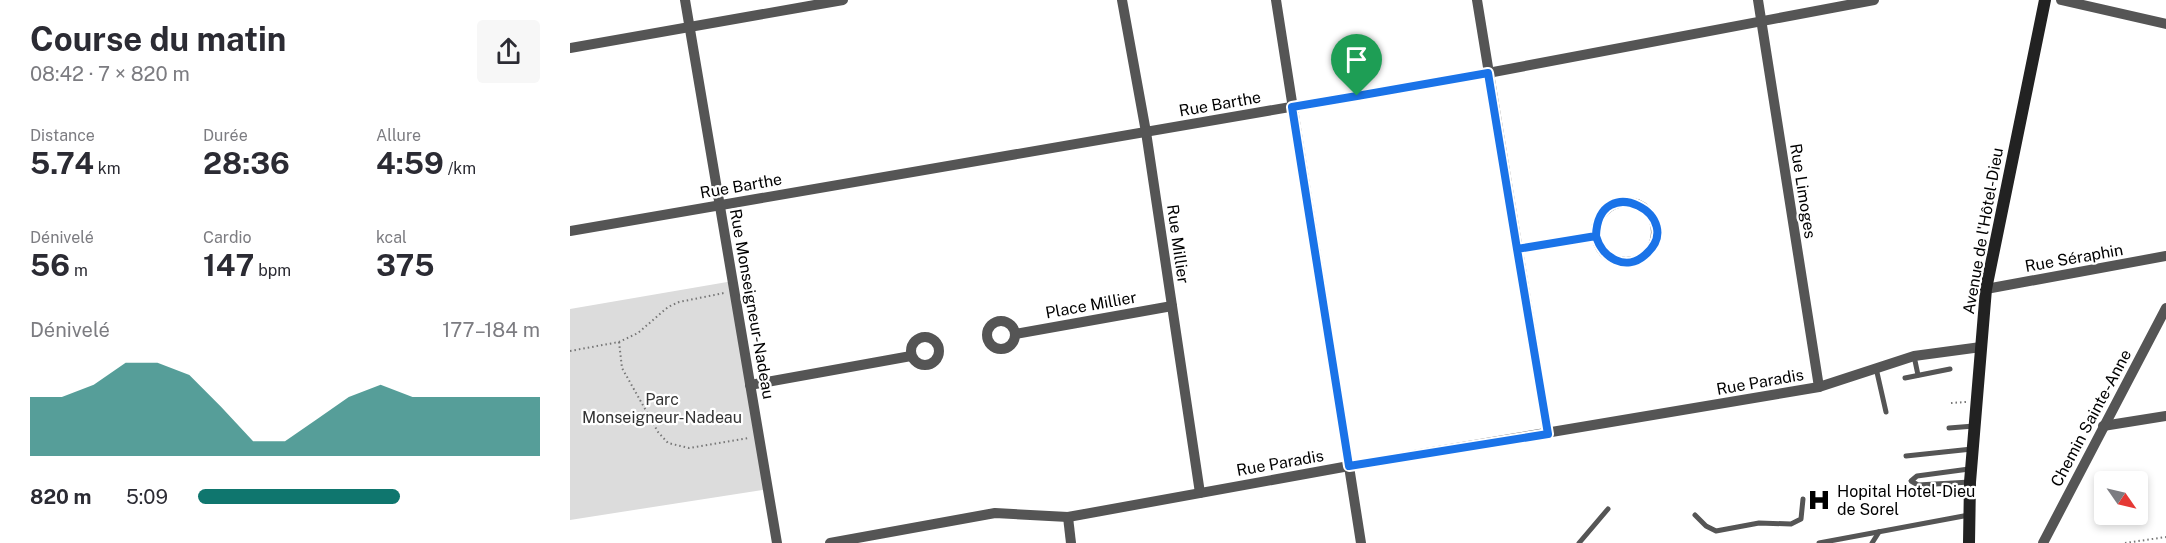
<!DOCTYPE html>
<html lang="fr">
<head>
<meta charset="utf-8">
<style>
  body { margin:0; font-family:"Public Sans",sans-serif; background:#f7f7f7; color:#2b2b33; height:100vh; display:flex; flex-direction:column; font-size:22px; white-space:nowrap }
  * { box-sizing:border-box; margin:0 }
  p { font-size:20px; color:#7c7c81 }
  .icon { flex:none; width:33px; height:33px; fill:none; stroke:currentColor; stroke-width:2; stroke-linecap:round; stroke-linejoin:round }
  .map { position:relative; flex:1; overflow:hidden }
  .panel { display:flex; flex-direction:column; background:#fff; width:570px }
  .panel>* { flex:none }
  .needle { width:39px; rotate:124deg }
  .buttons { position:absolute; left:1524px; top:471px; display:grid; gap:12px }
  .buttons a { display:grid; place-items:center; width:54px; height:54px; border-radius:6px; background:#fff; box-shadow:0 3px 9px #0003; font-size:30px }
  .pin { position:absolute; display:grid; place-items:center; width:51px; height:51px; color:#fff; margin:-62px -26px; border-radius:50% 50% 50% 0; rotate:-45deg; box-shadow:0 0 6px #0007 }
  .pin .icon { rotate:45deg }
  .round { display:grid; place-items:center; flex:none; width:63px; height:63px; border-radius:6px; background:#f7f7f7 }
  .headline { display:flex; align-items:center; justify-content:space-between; height:102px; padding:0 30px }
  h1 { font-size:33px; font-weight:700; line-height:45px }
  .metrics { display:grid; grid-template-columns:repeat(3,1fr); gap:9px; height:102px; padding:6px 30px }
  .metrics div { display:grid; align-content:center }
  .metrics b { font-size:30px; font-weight:700 }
  .metrics small { font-size:16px; font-weight:400 }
  .metrics p { font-size:16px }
  .chart { height:168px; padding:12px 30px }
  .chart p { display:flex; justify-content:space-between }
  .chart svg { width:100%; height:108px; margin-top:6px; fill:#0f766e; opacity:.7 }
  ul { padding:0 30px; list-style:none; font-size:20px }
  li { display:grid; grid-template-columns:96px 72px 1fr; align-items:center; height:45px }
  li i { height:15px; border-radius:8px; background:#0f766e }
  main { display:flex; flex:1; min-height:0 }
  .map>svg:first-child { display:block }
</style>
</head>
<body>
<main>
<section class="panel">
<div class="headline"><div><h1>Course du matin</h1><p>08:42 · 7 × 820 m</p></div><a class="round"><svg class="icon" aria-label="share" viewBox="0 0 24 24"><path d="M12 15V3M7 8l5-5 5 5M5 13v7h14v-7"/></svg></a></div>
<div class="metrics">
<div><p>Distance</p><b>5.74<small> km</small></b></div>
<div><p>Durée</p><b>28:36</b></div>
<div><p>Allure</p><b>4:59<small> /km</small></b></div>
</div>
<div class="metrics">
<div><p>Dénivelé</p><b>56<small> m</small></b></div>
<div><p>Cardio</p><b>147<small> bpm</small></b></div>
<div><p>kcal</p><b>375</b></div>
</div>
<div class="chart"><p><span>Dénivelé</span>177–184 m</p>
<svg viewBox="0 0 160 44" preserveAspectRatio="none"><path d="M0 44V20L10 20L20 15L30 6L40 6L50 11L60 24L70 38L80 38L90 29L100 20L110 15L120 20L130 20L140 20L150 20L160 20V44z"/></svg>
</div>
<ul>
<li><b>820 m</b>5:09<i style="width:59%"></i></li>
</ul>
</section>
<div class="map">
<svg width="1596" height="543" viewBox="0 0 1596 543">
  <rect width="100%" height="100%" fill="#fff"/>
  <polygon fill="#dcdcdc" points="163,281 198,489 0,520 0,309"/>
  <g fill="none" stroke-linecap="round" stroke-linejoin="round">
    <g stroke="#777" stroke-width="2" stroke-dasharray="1.5 3" stroke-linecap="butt">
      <polyline points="49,342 52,368 88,432 98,443 119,448 179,438"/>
      <polyline points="0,351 49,342 68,333 98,307 109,302 154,293"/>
      <polyline points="1381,403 1396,402"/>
      <polyline points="1555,543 1596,537"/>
    </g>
    <g stroke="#555" stroke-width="5">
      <polyline points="1344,356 1348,375"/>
      <polyline points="1306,368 1316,412"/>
      <polyline points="1335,378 1380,369"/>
      <polyline points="1379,428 1404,426"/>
      <polyline points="1336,456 1402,449"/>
      <polyline points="1399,469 1347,476 1341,481 1348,485 1400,482"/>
      <polyline points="1125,515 1136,526 1146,531 1189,523 1221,524 1231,519 1233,499"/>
      <polyline points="1009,543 1038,509"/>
      <polyline points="1249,543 1399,515"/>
      <polyline points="1302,543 1309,532"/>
    </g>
    <g stroke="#555" stroke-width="10">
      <polyline points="115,0 207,543"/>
      <polyline points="552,0 576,132 630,493"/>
      <polyline points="706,0 791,543"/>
      <polyline points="907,0 978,434"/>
      <polyline points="1188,0 1249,387"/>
      <polyline points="1491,0 1596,24"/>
      <polyline points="0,48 273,0"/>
      <circle cx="1056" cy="232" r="30"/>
      <polyline points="0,231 918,73 1304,0"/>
      <polyline points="947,249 1026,236"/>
      <polyline points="1416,289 1596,256"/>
      <circle cx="431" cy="335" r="14"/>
      <polyline points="445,334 602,306"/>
      <circle cx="355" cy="351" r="14"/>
      <polyline points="180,385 341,356"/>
      <polyline points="1533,426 1596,416"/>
      <polyline points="498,517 501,543"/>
      <polyline points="260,543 425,513 498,517 779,466 1249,387 1344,356 1411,347"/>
      <polyline points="1473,543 1596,308"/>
    </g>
    <polyline stroke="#222" stroke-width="12" points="1399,543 1400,482 1416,289 1475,0"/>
  </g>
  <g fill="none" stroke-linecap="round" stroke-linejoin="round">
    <g stroke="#fff" stroke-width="12">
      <path id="route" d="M787 96 722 107 779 466 978 434 947 249 1026 236C1028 168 1120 217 1075 255 1056 272 1032 258 1026 236L947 249 918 73 787 96"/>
    </g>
    <use href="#route" stroke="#1a73e8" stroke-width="8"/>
  </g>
  <defs>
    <g id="hospital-bare" transform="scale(1.8)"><path d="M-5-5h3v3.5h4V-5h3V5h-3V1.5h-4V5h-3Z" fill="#000" stroke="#fff" stroke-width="2.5" paint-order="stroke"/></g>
  </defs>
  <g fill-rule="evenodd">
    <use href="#hospital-bare" x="1249" y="500"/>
  </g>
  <g text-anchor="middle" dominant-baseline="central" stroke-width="4.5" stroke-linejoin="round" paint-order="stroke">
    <g font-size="16" fill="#000" stroke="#fff">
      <text transform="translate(650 104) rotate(-10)">Rue Barthe</text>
      <text transform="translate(171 186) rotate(-10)">Rue Barthe</text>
      <text transform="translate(1233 191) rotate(81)">Rue Limoges</text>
      <text transform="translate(1413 231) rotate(-80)">Avenue de l'Hôtel-Dieu</text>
      <text transform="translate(608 244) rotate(82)">Rue Millier</text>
      <text transform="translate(1504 258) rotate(-10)">Rue Séraphin</text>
      <text transform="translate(182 304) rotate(80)">Rue Monseigneur-Nadeau</text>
      <text transform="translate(521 305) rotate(-10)">Place Millier</text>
      <text transform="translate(1190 382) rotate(-10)">Rue Paradis</text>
      <text transform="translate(1521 418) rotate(-62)">Chemin Sainte-Anne</text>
      <text transform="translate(710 463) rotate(-10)">Rue Paradis</text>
    </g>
    <g font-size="16" fill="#333" stroke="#fff">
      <text x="92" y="399">Parc<tspan x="92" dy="18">Monseigneur-Nadeau</tspan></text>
    </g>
    <g font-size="16" fill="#000" stroke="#fff" text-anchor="start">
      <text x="1267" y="491">Hopital Hotel-Dieu<tspan x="1267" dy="18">de Sorel</tspan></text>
    </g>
  </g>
</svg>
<div class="buttons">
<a><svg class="needle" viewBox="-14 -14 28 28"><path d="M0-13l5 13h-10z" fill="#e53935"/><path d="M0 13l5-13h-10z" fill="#7c7c81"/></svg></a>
</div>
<div class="pin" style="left:787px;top:96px;background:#1e9e55"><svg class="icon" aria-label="arrive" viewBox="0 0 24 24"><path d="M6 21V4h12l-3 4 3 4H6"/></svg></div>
</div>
</main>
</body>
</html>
